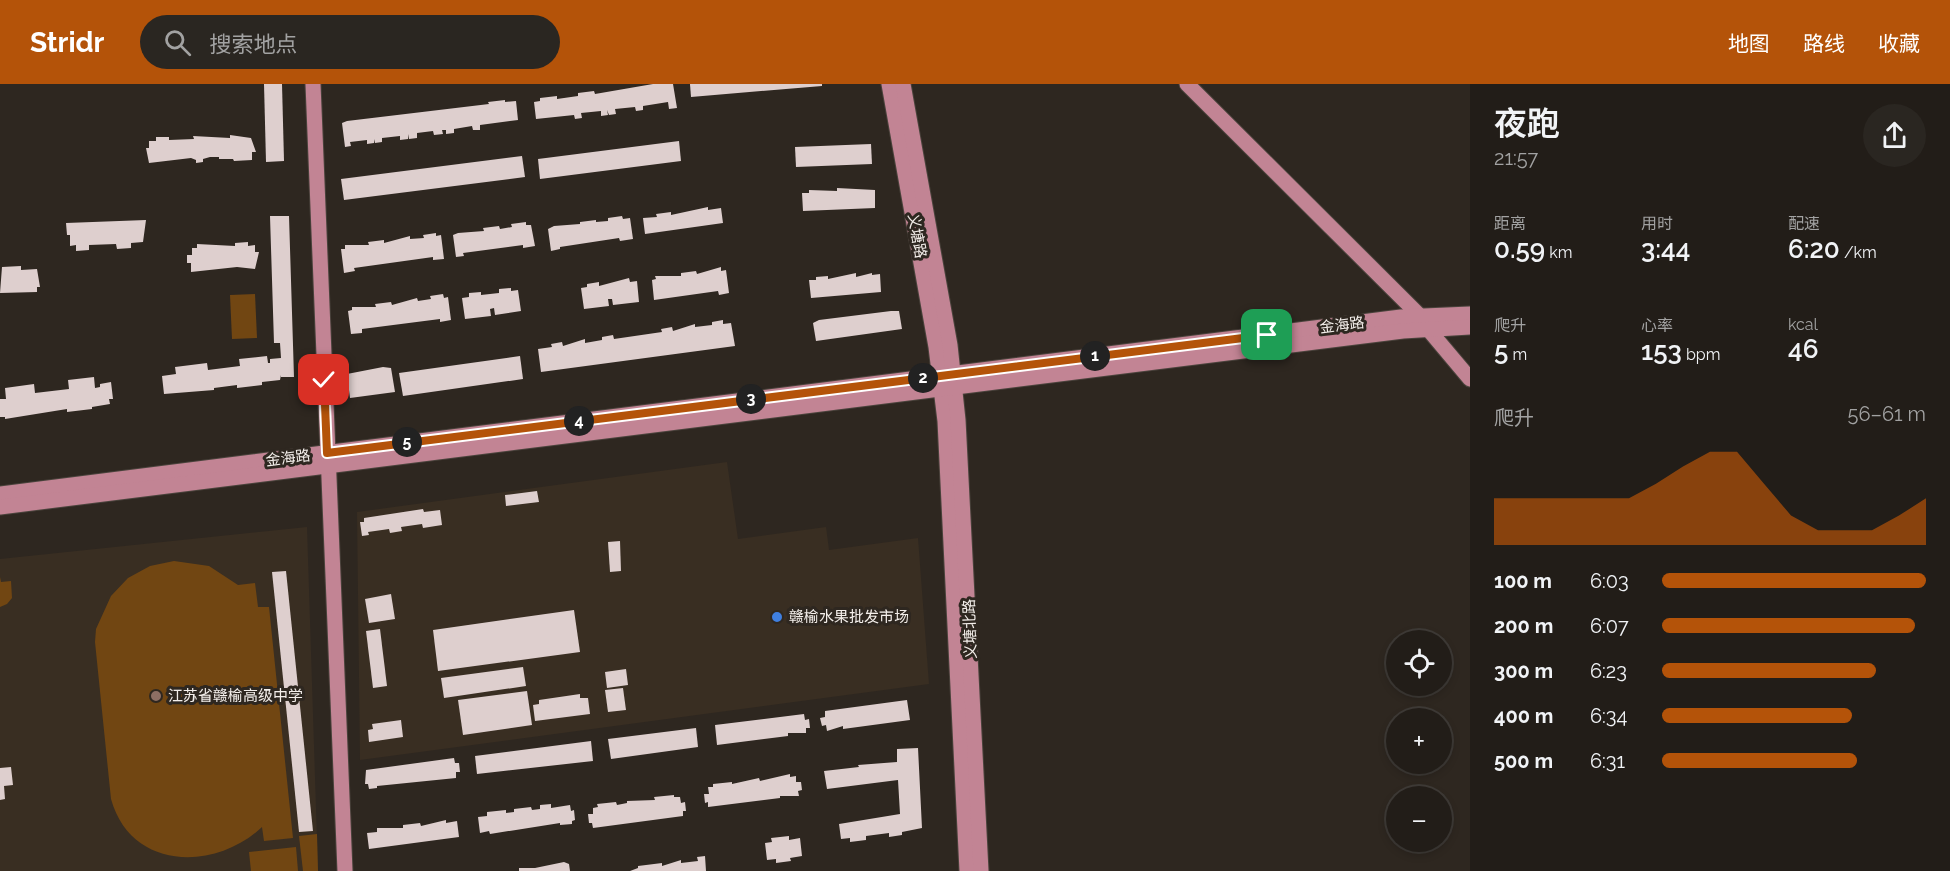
<!DOCTYPE html>
<html lang="zh">
<head>
<meta charset="utf-8">
<style>
  body { margin:0; font-family:Raleway,"Noto Sans SC",sans-serif; background:#2a2621; color:#f1f3f6; height:100vh; display:flex; flex-direction:column; font-size:22px; white-space:nowrap }
  * { box-sizing:border-box; margin:0 }
  p { font-size:20px; color:#a2a2a2 }
  .icon { flex:none; width:33px; height:33px; fill:none; stroke:currentColor; stroke-width:2; stroke-linecap:round; stroke-linejoin:round }
  .map { position:relative; flex:1; overflow:hidden }
  .panel { display:flex; flex-direction:column; background:#221d18; width:480px }
  .panel>* { flex:none }
  .fabs { position:absolute; left:1386px; top:546px; display:grid; gap:12px }
  .fabs a { display:grid; place-items:center; width:66px; height:66px; border-radius:50%; background:#221d18; box-shadow:0 3px 9px #0003,0 0 0 2px #3f3b37; font-size:30px }
  .pin { position:absolute; display:grid; place-items:center; width:51px; height:51px; color:#fff; margin:-26px; border-radius:12px; box-shadow:0 3px 9px #0006 }
  .km { position:absolute; width:30px; height:30px; margin:-15px; border-radius:50%; background:#222; color:#fff; font-size:16px; line-height:30px; text-align:center }
  .round { display:grid; place-items:center; flex:none; width:63px; height:63px; border-radius:32px; background:#2a2621 }
  .summary { display:flex; align-items:center; justify-content:space-between; height:102px; padding:0 24px }
  h1 { font-size:33px; font-weight:600; line-height:45px }
  .stats { display:grid; grid-template-columns:repeat(3,1fr); gap:9px; height:102px; padding:6px 24px }
  .stats div { display:grid; align-content:center }
  .stats b { font-size:26px; font-weight:600 }
  .stats small { font-size:16px; font-weight:400 }
  .stats p { font-size:16px }
  .chart { height:168px; padding:12px 24px }
  .chart p { display:flex; justify-content:space-between }
  .chart svg { width:100%; height:108px; margin-top:6px; fill:#b45309; opacity:.7 }
  ul { padding:0 24px; list-style:none; font-size:20px }
  li { display:grid; grid-template-columns:96px 72px 1fr; align-items:center; height:45px }
  li i { height:15px; border-radius:8px; background:#b45309 }
  header { display:flex; align-items:center; gap:36px; box-sizing:border-box; height:84px; padding:0 30px; background:#b45309; color:#fff }
  header strong { font-size:28px }
  nav { display:flex; gap:33px; margin-inline-start:auto; font-size:21px }
  .search { width:420px; height:54px; background:#2a2621; display:flex; align-items:center; gap:15px; box-sizing:border-box; padding:0 21px; border-radius:33px; color:#a2a2a2; font-size:22px }
  main { display:flex; flex:1; min-height:0 }
  .map>svg:first-child { display:block }
</style>
</head>
<body>
<header>
<strong>Stridr</strong>
<div class="search"><svg class="icon" aria-label="search" viewBox="0 0 24 24"><circle cx="10" cy="10" r="6"/><path d="M15 15l6 6"/></svg>搜索地点</div>
<nav><a>地图</a><a>路线</a><a>收藏</a></nav>
</header>
<main>
<div class="map">
<svg width="1470" height="787" viewBox="0 0 1470 787">
  <rect width="100%" height="100%" fill="#2e2720"/>
  <g fill="#392e22">
    <polygon points="727,378 738,455 826,443 829,466 918,454 929,600 360,676 357,428"/>
    <polygon points="307,443 318,787 0,787 0,475"/>
  </g>
  <g fill="#714612">
    <polygon points="255,210 257,254 232,255 230,211"/>
    <path d="M174 477 209 482 238 501 255 499 258 523H269L293 754 264 757 262 743C216 787 131 787 111 715L95 558 96 545 111 512 128 494 150 482Z"/>
    <polygon points="0,493 1,498 11,497 12,514 7,520 0,523"/>
    <polygon points="317,750 318,787 303,787 299,752"/>
    <polygon points="296,763 298,787 251,787 249,768"/>
  </g>
  <g fill="#decfce">
    <polygon points="264,0 282,0 284,77 266,78"/>
    <polygon points="653,0 673,0 677,24 669,25 668,18 643,22 643,26 636,27 635,23 615,25 616,30 609,31 607,26 608,31 601,32 601,27 581,29 582,34 575,35 574,31 536,35 534,18 540,17 540,14 557,12 557,15 578,12 578,9 594,7 595,10"/>
    <polygon points="690,0 822,0 822,2 691,13"/>
    <polygon points="505,16 505,18 516,17 518,36 480,41 480,46 473,46 472,42 454,45 454,49 446,50 446,46 442,46 443,50 434,51 433,47 417,49 417,54 409,55 408,50 408,55 400,56 400,52 382,54 382,58 375,59 375,55 374,59 367,60 367,56 350,58 351,62 345,63 342,39 347,37 489,20 488,18"/>
    <polygon points="230,51 251,54 256,68 252,68 252,76 234,77 233,75 219,75 219,73 210,73 203,75 203,78 196,79 196,76 191,74 149,79 146,64 149,64 149,57 156,57 156,53 169,53 169,56 194,55 193,52 230,54"/>
    <polygon points="679,57 681,77 540,95 538,75"/>
    <polygon points="871,60 872,80 796,83 795,63"/>
    <polygon points="522,72 525,93 344,116 341,95"/>
    <polygon points="837,104 875,106 875,124 803,127 802,109 809,109 809,106 837,107"/>
    <polygon points="708,123 708,126 721,124 723,139 645,150 643,134 657,133 656,130 671,128 671,131"/>
    <polygon points="270,132 289,132 294,293 281,293 281,291 280,296 262,298 262,301 237,304 237,301 214,304 214,306 164,310 162,292 176,290 175,283 207,279 208,286 240,282 239,275 267,272 268,279 270,279 270,275 281,274 280,259 274,259"/>
    <polygon points="622,132 623,135 630,134 633,155 620,157 619,154 560,163 560,165 551,167 548,145 554,142 580,140 580,138 596,136 596,138 608,137 608,134"/>
    <polygon points="146,136 143,158 131,159 131,164 117,165 116,160 89,161 89,166 76,167 76,161 70,162 70,151 67,151 66,139"/>
    <polygon points="526,138 526,141 531,141 535,162 523,164 523,161 463,169 464,172 456,173 453,151 458,149 484,147 483,144 499,142 500,145 512,143 511,140"/>
    <polygon points="436,149 436,152 441,151 444,175 433,176 433,173 354,184 355,187 344,189 341,165 345,165 345,161 369,161 368,158 384,156 384,159 410,152 410,155 424,154 423,151"/>
    <polygon points="248,158 248,162 255,161 255,168 259,168 255,185 237,183 191,188 191,179 187,179 187,171 192,171 192,164 197,164 197,160 235,162 235,159"/>
    <polygon points="21,182 21,186 37,185 40,203 37,203 37,208 0,209 2,183"/>
    <polygon points="721,183 721,187 726,186 729,209 719,211 718,207 654,216 652,196 656,195 655,192 681,192 681,189 696,187 697,190"/>
    <polygon points="856,189 856,193 872,189 872,191 880,190 881,208 811,214 809,196 816,196 816,193 828,192 828,195"/>
    <polygon points="629,194 630,198 637,197 639,218 613,221 612,215 608,215 609,222 584,225 581,204 587,203 587,200 599,198 599,202"/>
    <polygon points="511,204 511,207 518,206 521,227 495,231 494,224 490,225 491,232 465,235 462,214 469,213 469,209 481,208 481,211 499,209 499,205"/>
    <polygon points="443,210 444,214 448,213 451,236 440,238 440,235 362,245 362,249 351,250 348,227 352,226 352,223 376,223 375,220 391,218 392,221 417,214 418,217 431,215 430,212"/>
    <polygon points="891,227 899,227 902,245 816,257 813,239 819,236"/>
    <polygon points="723,236 723,240 731,239 735,262 541,288 538,265 552,263 551,260 562,258 563,262 585,255 585,259 602,256 602,253 613,251 614,255 662,248 661,245 672,243 673,247 695,240 695,243 712,241 712,238"/>
    <polygon points="520,272 523,295 403,312 399,289"/>
    <polygon points="383,283 391,284 395,308 350,314 347,290"/>
    <polygon points="94,293 95,304 100,303 100,300 111,298 113,315 109,315 110,320 92,323 92,325 67,328 67,325 5,335 5,333 0,333 0,315 6,315 5,304 34,300 35,309 69,305 68,296"/>
    <polygon points="537,407 539,418 506,422 505,411"/>
    <polygon points="423,425 424,428 440,426 442,441 423,444 422,440 401,443 402,447 390,449 389,445 368,448 369,451 362,452 360,438 364,438 364,434"/>
    <polygon points="620,457 621,487 610,488 608,458"/>
    <polygon points="286,487 313,747 299,748 272,488"/>
    <polygon points="391,510 395,535 369,539 365,515"/>
    <polygon points="574,526 580,568 438,587 433,546"/>
    <polygon points="380,545 387,602 373,604 366,547"/>
    <polygon points="523,583 526,602 444,614 441,594"/>
    <polygon points="626,585 628,601 607,604 605,588"/>
    <polygon points="623,604 626,626 608,628 605,606"/>
    <polygon points="527,607 532,641 463,651 458,616"/>
    <polygon points="580,610 580,614 588,614 590,630 535,637 533,621 539,620 539,616"/>
    <polygon points="907,616 910,636 843,645 843,642 827,647 826,641 822,642 820,634 825,633 825,627"/>
    <polygon points="804,630 805,636 809,635 810,644 806,644 806,649 788,649 788,652 717,661 715,641"/>
    <polygon points="401,636 403,653 369,658 368,646 373,645 372,640"/>
    <polygon points="696,644 698,663 611,675 608,655"/>
    <polygon points="591,657 593,677 477,690 475,672"/>
    <polygon points="918,664 922,744 902,748 902,751 889,753 889,749 866,752 866,756 850,758 850,754 841,755 839,740 900,730 898,696 827,705 824,687 859,683 858,681 897,678 897,665"/>
    <polygon points="454,674 455,679 459,679 460,688 456,688 456,694 377,702 377,704 369,705 368,700 365,700 366,686"/>
    <polygon points="11,683 13,701 4,702 5,715 0,716 0,684"/>
    <polygon points="790,690 790,693 796,692 796,698 801,698 802,706 798,707 799,712 780,712 780,714 708,723 708,718 705,719 704,710 709,710 708,703 713,703 713,700 732,698 732,700 759,694 760,697"/>
    <polygon points="674,711 674,713 680,713 681,719 685,718 686,727 683,727 683,732 593,744 592,739 589,739 588,730 593,730 593,724 598,723 597,720 616,718 617,721 627,719 627,717 655,716 654,713"/>
    <polygon points="551,720 551,724 570,721 571,727 574,726 575,736 572,737 572,740 560,741 560,739 490,750 489,747 480,749 478,733 487,732 487,728 506,726 506,729 514,728 514,725 531,723 532,726 540,725 540,721"/>
    <polygon points="446,736 446,739 457,737 459,753 369,765 367,749 377,748 377,744 403,744 403,741 420,739 421,742"/>
    <polygon points="789,752 789,756 800,754 802,772 790,774 791,777 776,779 776,775 767,776 765,759 772,758 771,754"/>
    <polygon points="705,772 706,787 630,787 638,784 638,782 662,779 662,782 681,776 681,779 698,777 697,773"/>
    <polygon points="564,778 569,780 570,787 519,787 519,784 535,784"/>
  </g>
  <g fill="none" stroke-linecap="round" stroke-linejoin="round">
    <g stroke="#4a433c" stroke-width="17">
      <g id="secondary">
        <polyline points="313,0 345,787"/>
        <polyline points="889,0 936,263 945,337 967,787"/>
        <polyline points="903,0 950,261 958,336 981,787"/>
        <polyline points="1187,0 1420,232"/>
        <polyline points="1428,245 1470,295"/>
        <polyline points="0,410 1401,233 1470,230"/>
        <polyline points="0,423 1403,247 1470,243"/>
      </g>
    </g>
    <use href="#secondary" stroke="#c28494" stroke-width="15"/>
  </g>
  <g fill="none" stroke-linecap="round" stroke-linejoin="round">
    <g stroke="#fff" stroke-width="12">
      <polyline id="route" points="324,296 327,369 1267,251"/>
    </g>
    <use href="#route" stroke="#b45309" stroke-width="8"/>
  </g>
  <circle fill="#3f7fe0" stroke="#2e2720" stroke-width="2" cx="777" cy="533" r="6"/>
  <circle fill="#8d6e63" stroke="#2e2720" stroke-width="2" cx="156" cy="612" r="6"/>
  <g text-anchor="middle" dominant-baseline="central" stroke-width="6" stroke-linejoin="round" paint-order="stroke">
    <g font-size="15" fill="#f4efeb" stroke="#2e2720">
      <text transform="translate(917 152) rotate(80)">义塘路</text>
      <text transform="translate(1342 241) rotate(-7)">金海路</text>
      <text transform="translate(288 374) rotate(-7)">金海路</text>
      <text transform="translate(970 545) rotate(-92)">义塘北路</text>
    </g>
    <g font-size="15" fill="#f4efeb" stroke="#2e2720" text-anchor="start">
      <text x="789" y="533">赣榆水果批发市场</text>
      <text x="168" y="612">江苏省赣榆高级中学</text>
    </g>
  </g>
</svg>
<div class="fabs">
<a><svg class="icon" aria-label="locate" viewBox="0 0 24 24"><circle cx="12" cy="12" r="6"/><path d="M12 2v4M12 18v4M2 12h4M18 12h4"/></svg></a>
<a>+</a>
<a>−</a>
</div>
<div class="pin" style="left:1267px;top:251px;background:#1e9e55"><svg class="icon" aria-label="arrive" viewBox="0 0 24 24"><path d="M6 21V4h12l-3 4 3 4H6"/></svg></div>
<div class="pin" style="left:324px;top:296px;background:#d93025"><svg class="icon" aria-label="check" viewBox="0 0 24 24"><path d="M5 12l5 5 9-10"/></svg></div>
<b class="km" style="left:1095px;top:272px">1</b>
<b class="km" style="left:923px;top:294px">2</b>
<b class="km" style="left:751px;top:315px">3</b>
<b class="km" style="left:579px;top:337px">4</b>
<b class="km" style="left:407px;top:358px">5</b>
</div>
<section class="panel">
<div class="summary"><div><h1>夜跑</h1><p>21:57</p></div><a class="round"><svg class="icon" aria-label="share" viewBox="0 0 24 24"><path d="M12 15V3M7 8l5-5 5 5M5 13v7h14v-7"/></svg></a></div>
<div class="stats">
<div><p>距离</p><b>0.59<small> km</small></b></div>
<div><p>用时</p><b>3:44</b></div>
<div><p>配速</p><b>6:20<small> /km</small></b></div>
</div>
<div class="stats">
<div><p>爬升</p><b>5<small> m</small></b></div>
<div><p>心率</p><b>153<small> bpm</small></b></div>
<div><p>kcal</p><b>46</b></div>
</div>
<div class="chart"><p><span>爬升</span>56–61 m</p>
<svg viewBox="0 0 160 44" preserveAspectRatio="none"><path d="M0 44V25L10 25L20 25L30 25L40 25L50 25L60 19L70 12L80 6L90 6L100 19L110 32L120 38L130 38L140 38L150 32L160 25V44z"/></svg>
</div>
<ul>
<li><b>100 m</b>6:03<i style="width:100%"></i></li>
<li><b>200 m</b>6:07<i style="width:96%"></i></li>
<li><b>300 m</b>6:23<i style="width:81%"></i></li>
<li><b>400 m</b>6:34<i style="width:72%"></i></li>
<li><b>500 m</b>6:31<i style="width:74%"></i></li>
</ul>
</section>
</main>
</body>
</html>
